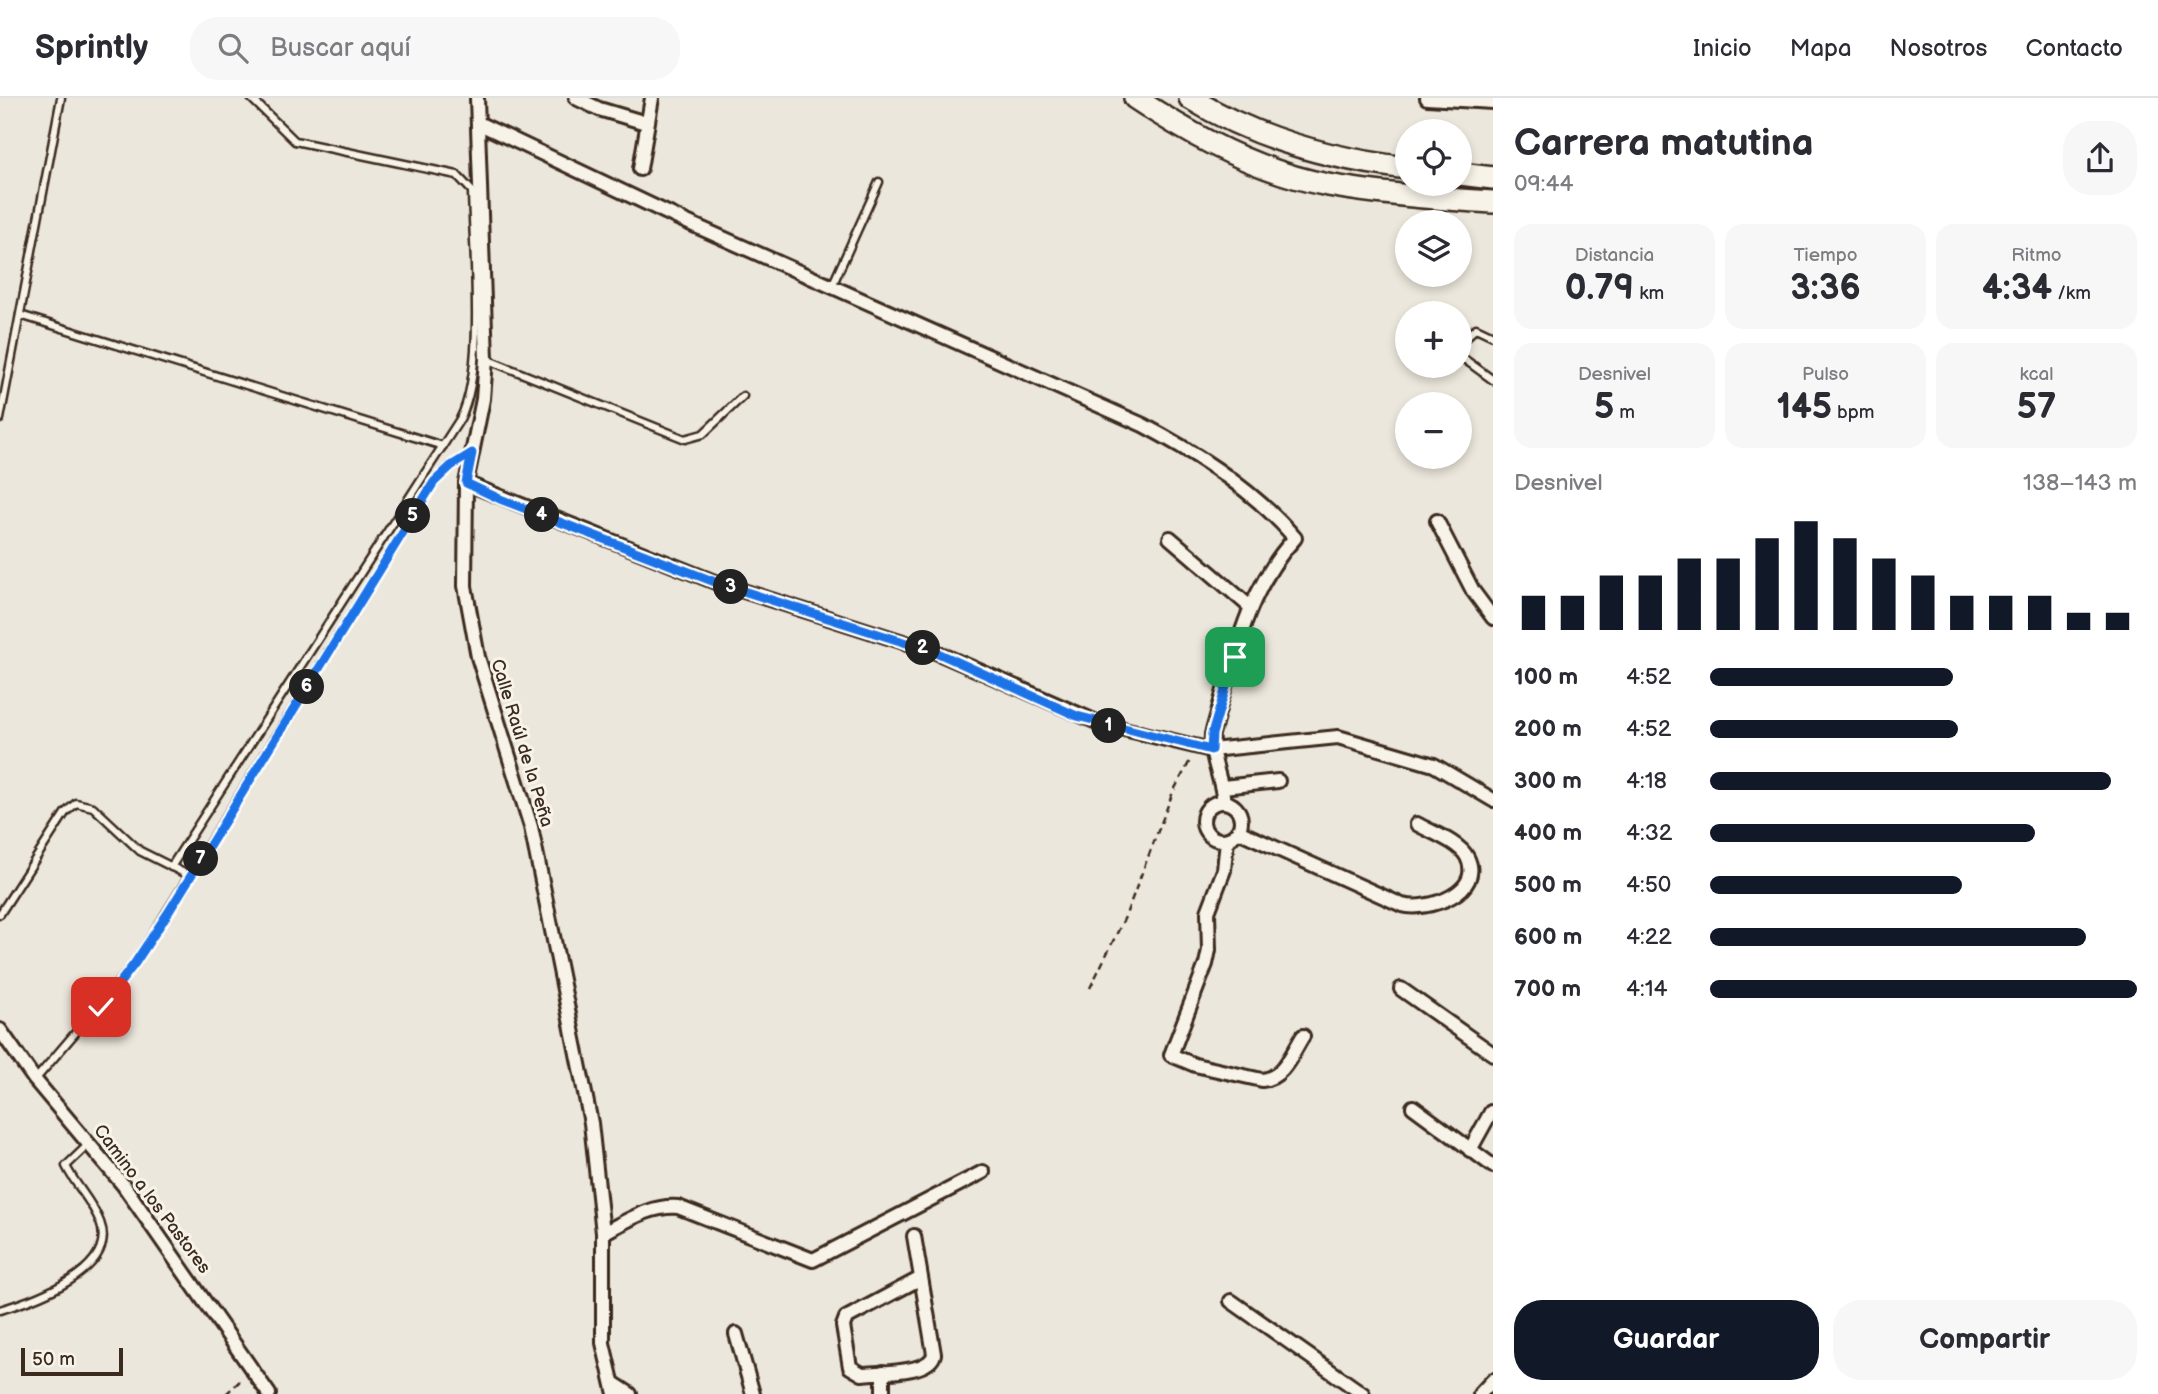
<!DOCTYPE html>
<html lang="es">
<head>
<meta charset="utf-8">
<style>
  body { margin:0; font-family:"Balsamiq Sans",sans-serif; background:#f7f7f7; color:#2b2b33; height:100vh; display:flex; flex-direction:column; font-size:26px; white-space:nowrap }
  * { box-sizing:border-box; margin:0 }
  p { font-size:23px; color:#7c7c81 }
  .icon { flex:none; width:38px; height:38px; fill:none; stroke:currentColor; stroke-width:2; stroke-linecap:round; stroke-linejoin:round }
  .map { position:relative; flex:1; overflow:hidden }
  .drawer { display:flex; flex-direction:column; background:#fff; width:665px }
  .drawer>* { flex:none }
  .fabs { position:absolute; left:1395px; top:21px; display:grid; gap:14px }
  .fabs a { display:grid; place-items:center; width:77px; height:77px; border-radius:50%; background:#fff; box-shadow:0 4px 10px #0003; font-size:35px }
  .scale { position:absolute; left:21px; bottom:18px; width:102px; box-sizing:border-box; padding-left:7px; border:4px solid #3b2a1e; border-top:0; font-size:19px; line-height:24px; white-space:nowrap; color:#3b2a1e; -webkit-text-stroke:5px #f7f3e8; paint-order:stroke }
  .pin { position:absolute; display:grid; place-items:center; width:60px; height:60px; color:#fff; margin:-30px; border-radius:14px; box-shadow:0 4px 10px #0006 }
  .km { position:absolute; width:35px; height:35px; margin:-18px; border-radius:50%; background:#222; color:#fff; font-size:19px; line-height:35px; text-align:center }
  .round { display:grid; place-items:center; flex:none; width:74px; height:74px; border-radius:28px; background:#f7f7f7 }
  .head { display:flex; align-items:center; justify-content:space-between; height:119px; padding:0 21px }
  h1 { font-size:38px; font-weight:800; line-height:52px }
  .metrics { display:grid; grid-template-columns:repeat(3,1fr); gap:10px; height:119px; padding:7px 21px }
  .metrics div { display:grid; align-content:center; border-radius:18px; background:#f7f7f7; text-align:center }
  .metrics b { font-size:35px; font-weight:800 }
  .metrics small { font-size:19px; font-weight:400 }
  .metrics p { font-size:19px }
  .chart { height:196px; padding:14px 21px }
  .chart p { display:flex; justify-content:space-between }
  .chart svg { width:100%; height:126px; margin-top:7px; stroke:#111827; stroke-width:6 }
  .primary-button { display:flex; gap:14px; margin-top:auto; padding:14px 21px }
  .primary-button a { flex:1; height:80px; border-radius:28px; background:#111827; color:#fff; font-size:28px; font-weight:800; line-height:80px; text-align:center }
  .primary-button a+a { background:#f7f7f7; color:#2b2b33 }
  ul { padding:0 21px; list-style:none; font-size:23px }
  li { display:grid; grid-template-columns:112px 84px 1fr; align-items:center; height:52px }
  li i { height:18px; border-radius:9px; background:#111827 }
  header { display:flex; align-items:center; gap:42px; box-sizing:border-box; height:98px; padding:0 35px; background:#fff; border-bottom:2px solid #e1e1e2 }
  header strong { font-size:33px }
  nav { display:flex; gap:38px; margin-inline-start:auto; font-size:24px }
  .search { width:490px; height:63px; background:#f7f7f7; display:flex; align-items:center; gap:18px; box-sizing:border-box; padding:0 24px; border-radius:28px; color:#7c7c81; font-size:26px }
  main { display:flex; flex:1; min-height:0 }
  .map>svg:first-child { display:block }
</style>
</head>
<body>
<header>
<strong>Sprintly</strong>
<div class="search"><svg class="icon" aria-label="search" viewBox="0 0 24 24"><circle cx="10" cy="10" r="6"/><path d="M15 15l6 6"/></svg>Buscar aquí</div>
<nav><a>Inicio</a><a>Mapa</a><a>Nosotros</a><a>Contacto</a></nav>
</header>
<main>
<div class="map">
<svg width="1493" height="1296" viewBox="0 0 1493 1296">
  <rect width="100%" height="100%" fill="#ece7dc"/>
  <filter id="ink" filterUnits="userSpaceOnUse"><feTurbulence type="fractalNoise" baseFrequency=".0143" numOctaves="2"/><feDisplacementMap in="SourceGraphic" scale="14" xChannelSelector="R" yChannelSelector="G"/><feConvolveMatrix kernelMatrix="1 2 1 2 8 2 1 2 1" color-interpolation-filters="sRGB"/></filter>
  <g filter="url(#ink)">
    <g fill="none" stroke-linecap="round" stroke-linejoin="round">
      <g stroke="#3b2a1e" stroke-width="11">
        <g id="service">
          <polyline points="832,188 879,84"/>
          <polyline points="20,217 443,348"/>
          <polyline points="1460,245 1476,230 1493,238"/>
          <polyline points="1460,258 1493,282"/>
          <polyline points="486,261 685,341 703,336 743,298"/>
          <polyline points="0,321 61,0"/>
          <path d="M171 769 460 321C486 272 473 152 472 93L457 77 295 43 251 0"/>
          <polyline points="0,816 65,715 76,705 93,709 140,753 190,778"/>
          <polyline points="35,982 135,865 434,384 451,368 471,355"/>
          <path d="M0 1212C34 1202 119 1172 100 1124 92 1103 75 1087 66 1068L89 1046"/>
        </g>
      </g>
      <g stroke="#3b2a1e" stroke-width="18">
        <g id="minor">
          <polyline points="477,0 486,261 483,301 466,385 465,488 478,559 531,729 591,1025 603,1135 603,1245 615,1296"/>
          <polyline points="576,0 599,11 646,25"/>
          <polyline points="1427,0 1493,4"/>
          <path d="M480 26 680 121 1143 327C1198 356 1254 392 1295 440 1245 493 1232 567 1212 636 1210 660 1222 681 1224 704"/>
          <polyline points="640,71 652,0"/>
          <polyline points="466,385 715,484 938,555 1099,625 1211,652 1338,639 1434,667 1493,702"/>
          <polyline points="1437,423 1473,493 1493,520"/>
          <polyline points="1170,440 1249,508"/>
          <polyline points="1223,689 1278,683"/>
          <circle cx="1222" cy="723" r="19"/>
          <path d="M1238 733 1402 807C1428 814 1485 794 1467 759 1459 744 1431 734 1417 726"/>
          <path d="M1227 742 1224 772 1208 814 1209 852 1206 866 1171 957 1195 967 1262 982C1284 980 1292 955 1303 938"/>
          <polyline points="1401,891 1493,956"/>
          <polyline points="0,932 35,982 124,1088 269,1296"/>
          <polyline points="1413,1009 1493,1068"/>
          <polyline points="1470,1052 1491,1014"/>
          <path d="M603 1135C627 1123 650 1107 678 1109L813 1162 983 1074"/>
          <path d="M914 1138 934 1256C930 1276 880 1274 862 1276L850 1269 843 1228 846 1220 921 1180"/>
          <polyline points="1231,1203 1363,1296"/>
          <polyline points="736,1236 753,1296"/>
          <polyline points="883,1274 883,1296"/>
          <polyline points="613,1285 630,1296"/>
          <polyline points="1480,1296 1493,1282"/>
        </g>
      </g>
      <g stroke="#3b2a1e" stroke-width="26">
        <g id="primary">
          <path d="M1135 0C1193 39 1259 74 1328 87 1383 97 1438 101 1493 104"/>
          <path d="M1190 0C1256 41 1330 61 1407 70"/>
          <polyline points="1460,76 1493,80"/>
        </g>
      </g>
      <g stroke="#3b2a1e" stroke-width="2.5" stroke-dasharray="7 5" stroke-linecap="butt">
        <polyline points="1090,890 1125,819 1173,694 1191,661"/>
        <polyline points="226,1296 242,1281"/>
      </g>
      <use href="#service" stroke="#f7f3e8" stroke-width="6"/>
      <use href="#minor" stroke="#f7f3e8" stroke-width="12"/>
      <use href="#primary" stroke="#f7f3e8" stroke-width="21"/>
    </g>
  </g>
  <g fill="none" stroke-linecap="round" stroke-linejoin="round" filter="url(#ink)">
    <g stroke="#fff" stroke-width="14">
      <polyline id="route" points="101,909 135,865 168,815 434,384 451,368 472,355 466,385 500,401 715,484 938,555 1077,618 1211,652 1212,636 1235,559"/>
    </g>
    <use href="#route" stroke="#1a73e8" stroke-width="9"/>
  </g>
  <g text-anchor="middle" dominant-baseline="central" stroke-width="6" stroke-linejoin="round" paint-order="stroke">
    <g font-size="18" fill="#3b2a1e" stroke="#f7f3e8">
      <text transform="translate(522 645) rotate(73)">Calle Raúl de la Peña</text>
      <text transform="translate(152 1101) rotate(53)">Camino a los Pastores</text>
    </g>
  </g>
</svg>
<div class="fabs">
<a><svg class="icon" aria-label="locate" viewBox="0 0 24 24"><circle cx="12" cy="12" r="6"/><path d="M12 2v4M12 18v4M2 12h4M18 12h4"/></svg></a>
<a><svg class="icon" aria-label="layers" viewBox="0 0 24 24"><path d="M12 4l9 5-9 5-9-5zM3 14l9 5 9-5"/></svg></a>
<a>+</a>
<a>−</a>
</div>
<div class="scale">50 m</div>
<div class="pin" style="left:1235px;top:559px;background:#1e9e55"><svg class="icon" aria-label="arrive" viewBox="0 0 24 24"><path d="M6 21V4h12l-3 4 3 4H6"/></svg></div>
<div class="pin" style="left:101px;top:909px;background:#d93025"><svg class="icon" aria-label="check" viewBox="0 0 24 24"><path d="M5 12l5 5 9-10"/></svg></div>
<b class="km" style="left:1109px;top:628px">1</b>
<b class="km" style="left:923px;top:550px">2</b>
<b class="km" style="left:731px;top:489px">3</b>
<b class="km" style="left:542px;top:417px">4</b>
<b class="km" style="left:413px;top:418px">5</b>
<b class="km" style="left:307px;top:589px">6</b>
<b class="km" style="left:201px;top:761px">7</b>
</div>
<section class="drawer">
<div class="head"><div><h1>Carrera matutina</h1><p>09:44</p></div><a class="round"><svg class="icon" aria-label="share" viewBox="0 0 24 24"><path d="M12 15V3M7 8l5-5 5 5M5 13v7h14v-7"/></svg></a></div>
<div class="metrics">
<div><p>Distancia</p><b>0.79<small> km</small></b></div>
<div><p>Tiempo</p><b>3:36</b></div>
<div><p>Ritmo</p><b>4:34<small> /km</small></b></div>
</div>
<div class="metrics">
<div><p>Desnivel</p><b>5<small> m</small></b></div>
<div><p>Pulso</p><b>145<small> bpm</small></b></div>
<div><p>kcal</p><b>57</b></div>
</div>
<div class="chart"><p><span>Desnivel</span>138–143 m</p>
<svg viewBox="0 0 160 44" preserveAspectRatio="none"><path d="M5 44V32M15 44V32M25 44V25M35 44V25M45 44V19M55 44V19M65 44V12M75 44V6M85 44V12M95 44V19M105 44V25M115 44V32M125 44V32M135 44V32M145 44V38M155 44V38"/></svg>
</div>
<ul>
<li><b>100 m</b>4:52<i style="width:57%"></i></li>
<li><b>200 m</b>4:52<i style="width:58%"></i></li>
<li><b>300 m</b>4:18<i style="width:94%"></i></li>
<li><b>400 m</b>4:32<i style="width:76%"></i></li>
<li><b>500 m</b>4:50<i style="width:59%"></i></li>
<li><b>600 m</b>4:22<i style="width:88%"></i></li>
<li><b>700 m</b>4:14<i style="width:100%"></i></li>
</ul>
<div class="primary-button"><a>Guardar</a><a>Compartir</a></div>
</section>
</main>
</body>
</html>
